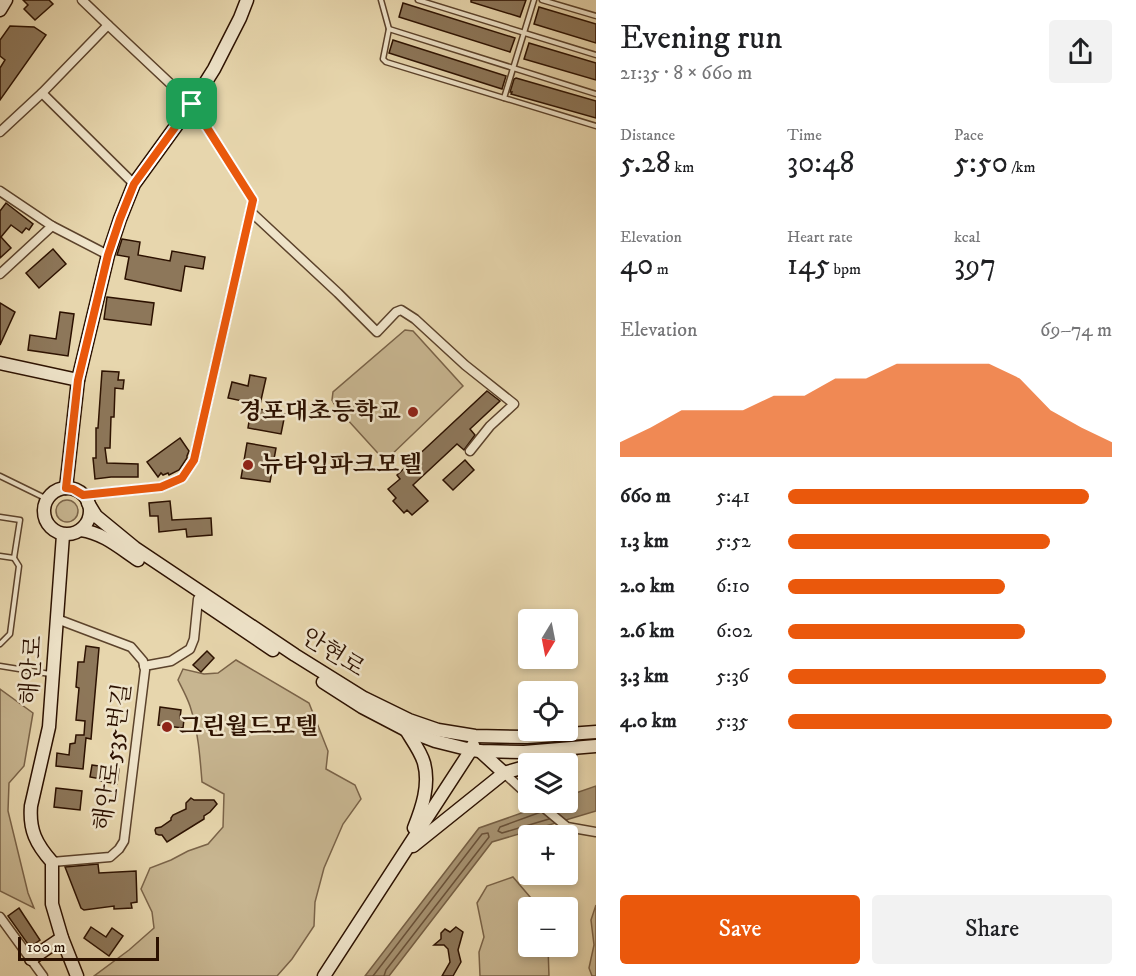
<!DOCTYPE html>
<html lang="en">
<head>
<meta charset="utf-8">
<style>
  body { margin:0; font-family:"IM FELL DW Pica","Noto Serif KR",serif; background:#f2f2f2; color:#202124; height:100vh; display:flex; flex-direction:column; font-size:22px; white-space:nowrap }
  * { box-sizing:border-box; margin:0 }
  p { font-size:20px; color:#757577 }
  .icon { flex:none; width:33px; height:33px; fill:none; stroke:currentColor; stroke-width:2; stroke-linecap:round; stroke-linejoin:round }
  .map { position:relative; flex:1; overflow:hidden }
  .side { display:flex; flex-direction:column; background:#fff; width:540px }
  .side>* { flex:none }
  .needle { width:39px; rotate:190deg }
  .controls { position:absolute; left:518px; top:609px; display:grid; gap:12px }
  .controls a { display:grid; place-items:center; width:60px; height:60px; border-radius:6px; background:#fff; box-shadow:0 3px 9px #0003; font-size:30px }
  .scale { position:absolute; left:18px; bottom:15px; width:141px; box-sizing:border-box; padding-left:6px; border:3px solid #2c1100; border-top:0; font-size:16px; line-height:21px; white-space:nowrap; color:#2c1100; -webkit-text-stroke:4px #efe4ca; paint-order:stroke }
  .pin { position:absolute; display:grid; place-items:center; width:51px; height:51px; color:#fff; margin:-26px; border-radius:12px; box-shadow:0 3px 9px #0006 }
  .round { display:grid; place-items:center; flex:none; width:63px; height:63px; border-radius:6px; background:#f2f2f2 }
  .overview { display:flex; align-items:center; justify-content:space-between; height:102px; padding:0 24px }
  h1 { font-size:33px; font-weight:600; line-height:45px }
  .figures { display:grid; grid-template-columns:repeat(3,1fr); gap:9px; height:102px; padding:6px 24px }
  .figures div { display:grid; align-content:center }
  .figures b { font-size:30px; font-weight:600 }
  .figures small { font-size:16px; font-weight:400 }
  .figures p { font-size:16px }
  .chart { height:168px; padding:12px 24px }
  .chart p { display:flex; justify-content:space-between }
  .chart svg { width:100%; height:108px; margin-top:6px; fill:#ea580c; opacity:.7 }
  .action { display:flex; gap:12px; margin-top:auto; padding:12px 24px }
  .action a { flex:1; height:69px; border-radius:6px; background:#ea580c; color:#fff; font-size:24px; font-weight:600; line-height:69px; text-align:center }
  .action a+a { background:#f2f2f2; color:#202124 }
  ul { padding:0 24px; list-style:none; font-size:20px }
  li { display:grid; grid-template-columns:96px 72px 1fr; align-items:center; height:45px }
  li i { height:15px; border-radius:8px; background:#ea580c }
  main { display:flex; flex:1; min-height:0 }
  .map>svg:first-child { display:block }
</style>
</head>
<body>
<main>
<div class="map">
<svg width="596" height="976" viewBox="0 0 596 976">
  <rect width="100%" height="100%" fill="#e7d6ad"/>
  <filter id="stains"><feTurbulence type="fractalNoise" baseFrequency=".00333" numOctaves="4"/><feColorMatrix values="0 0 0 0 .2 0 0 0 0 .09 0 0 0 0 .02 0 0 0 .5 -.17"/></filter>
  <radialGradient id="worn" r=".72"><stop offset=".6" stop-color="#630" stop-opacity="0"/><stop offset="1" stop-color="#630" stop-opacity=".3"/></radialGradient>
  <g fill="#c7b590" stroke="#7a6348" stroke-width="1.5">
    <polygon points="405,330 413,331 463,386 385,461 336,407 332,400 333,392"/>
    <circle cx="67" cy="511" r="11"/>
    <path d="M236 660 309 703 328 751 326 769 355 785 361 799 343 824 324 868 315 902 314 926 292 959 277 976H94L129 950 154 928 152 912 141 889 150 868 171 860 188 851 208 844 223 827 224 794 202 782C200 756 198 730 190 706 187 697 182 688 178 680L183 669 204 674 218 673Z"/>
    <polygon points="0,689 33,713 24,766 9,783 8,811 28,893 34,908 0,891"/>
    <polygon points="513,877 536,904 537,907 528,908 528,946 548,947 549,976 480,976 479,952 484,937 477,903 487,886"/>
    <polygon points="596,905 596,976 592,976 589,968 594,945 591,920"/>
  </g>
  <polygon fill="#a79372" stroke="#765f44" stroke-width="1.5" points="596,786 596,811 492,842 389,976 365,976 479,828 550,803 567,802 567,796"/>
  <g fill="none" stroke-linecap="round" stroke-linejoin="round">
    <g stroke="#6a5239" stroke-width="1.5">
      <polyline points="541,812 500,827 498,831 502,833 549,819"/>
      <polyline points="373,976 482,834 488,833 489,837 386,970 384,976"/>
    </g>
  </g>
  <g fill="#8d775a" stroke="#2c1100" stroke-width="1.5">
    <polygon points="23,0 49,0 53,4 35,20 24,9 28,5"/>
    <polygon points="471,0 526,0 520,17 471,2"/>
    <polygon points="403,3 515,38 510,52 399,17"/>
    <polygon points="539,7 596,24 596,43 534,24"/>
    <polygon points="10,26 34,27 46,35 0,100 0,68 5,60 0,56 0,40"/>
    <polygon points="393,40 506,76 502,89 389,53"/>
    <polygon points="529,43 596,63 596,80 524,59"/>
    <polygon points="516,78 596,101 596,118 511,94 512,92 510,92 514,79"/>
    <polygon points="6,203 33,224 29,230 26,228 22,233 11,225 1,237 11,248 0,258 0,211"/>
    <polygon points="122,239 140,242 138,255 170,261 172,251 205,257 203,269 185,266 181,291 125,279 129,257 117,255"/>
    <polygon points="53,249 66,264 39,288 26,273"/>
    <polygon points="107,297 154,303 151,325 104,319"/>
    <polygon points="0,303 15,312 0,345"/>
    <polygon points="60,312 74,314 68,356 28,350 30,335 56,339"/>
    <polygon points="102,371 119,372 118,380 124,380 123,389 115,388 114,417 111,417 110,448 105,448 107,463 138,464 138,477 111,477 95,479 93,458 96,458 96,428 98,428"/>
    <polygon points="250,375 266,378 259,409 285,414 281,434 248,428 252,403 228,398 232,382 248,386"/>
    <polygon points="487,391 500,401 470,429 475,435 464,450 457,444 413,485 428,501 412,515 407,510 404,513 393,501 396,498 388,489 400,479 397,475"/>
    <polygon points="180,438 189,451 187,456 187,458 179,470 169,475 168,473 163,475 161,473 158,477 147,462"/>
    <polygon points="247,443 276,448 270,482 241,478"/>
    <polygon points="465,460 474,470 453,490 443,480"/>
    <polygon points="170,501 172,520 211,518 212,535 187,537 186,529 159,532 158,516 150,516 149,503"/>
    <polygon points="86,646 99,648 91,739 86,738 83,769 56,766 57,753 69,755 70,744 75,743 76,735 84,735 85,721 76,720 79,688 76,687 78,662 84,662"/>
    <polygon points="207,651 214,658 201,672 193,665"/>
    <polygon points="160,707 181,710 180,718 184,719 183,728 158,725"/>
    <polygon points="92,765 119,769 117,784 100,781 101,779 90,777"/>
    <polygon points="56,788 82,791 80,810 54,807"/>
    <polygon points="191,798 194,800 214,800 217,804 210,812 204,816 204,819 167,842 162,835 159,835 156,834 155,830 156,828 161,827 171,820 171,818 173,815 186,809 186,803"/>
    <polygon points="98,864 99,873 136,871 137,902 131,903 132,908 114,909 114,906 84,910 81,908 65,867"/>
    <polygon points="19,908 40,940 30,947 8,916"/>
    <polygon points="91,927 106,937 112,928 123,936 109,956 84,938"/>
    <polygon points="456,927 463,932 458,950 461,962 453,976 442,976 450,962 448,949 444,945 434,945 441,939 441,933 445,929 450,932"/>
  </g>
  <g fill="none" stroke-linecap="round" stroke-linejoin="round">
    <g stroke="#5b422b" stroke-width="7">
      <g id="lane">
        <polyline points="381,0 389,29 383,59 386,62 596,126"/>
        <polyline points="418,0 596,55"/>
        <polyline points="542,0 596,16"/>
        <polyline points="389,29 596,94"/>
        <polyline points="504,98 534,0"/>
        <polyline points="0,476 47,499"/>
        <polyline points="0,517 20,520 14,558 19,566 10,634 0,644"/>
        <polyline points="0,556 14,558"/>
        <polyline points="0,666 50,674"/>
      </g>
    </g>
    <g stroke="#5b422b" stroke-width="11">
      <g id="street">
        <polyline points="82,0 108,25 192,104 253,200 194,460 182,478 161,487 83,495"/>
        <polyline points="42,93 134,184"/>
        <polyline points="0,132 42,93 108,25"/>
        <polyline points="0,191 52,226 108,255"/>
        <polyline points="251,212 338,293 377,332 396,312 401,310 415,319 465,365 514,404 490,426 470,451"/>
        <polyline points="0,274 52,226"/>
        <polyline points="144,666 171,661 190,649 194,639 198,599"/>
        <polyline points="504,773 528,795"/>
        <polyline points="537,802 567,827 596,832"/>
        <polyline points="52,862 110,857 119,849 124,841 145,670 143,661 131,647 57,619"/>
        <polyline points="0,917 43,976"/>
      </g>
    </g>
    <g stroke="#2c1100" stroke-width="15">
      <g id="secondary">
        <polyline points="0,10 6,0"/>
        <polyline points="0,363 78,380 66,488"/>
        <polyline points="78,380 108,255 120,219 134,184 192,104 214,69 240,18 247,0"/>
        <circle cx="67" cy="511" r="23"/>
        <polyline points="88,503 96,516 135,548 295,655 364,698 409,720 438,730 475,736 527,737 596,732"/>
        <path d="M81 530C103 533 120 548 138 560"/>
        <path d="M63 535 49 727 31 806C29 830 36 844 52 862V904L62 938 77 976"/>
        <polyline points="205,604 273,650"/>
        <polyline points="323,682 362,707 406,730 435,741 471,750 480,751 524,752 596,746"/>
        <path d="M406 730C412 740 421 752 424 763 430 785 422 808 414 828"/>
        <polyline points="480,751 504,773"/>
        <polyline points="536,764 570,754"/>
        <polyline points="413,846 504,773 528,766"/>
        <polyline points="31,959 62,938"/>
        <polyline points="324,976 471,750 473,745"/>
      </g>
    </g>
    <use href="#lane" stroke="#efe4ca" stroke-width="4"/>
    <use href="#street" stroke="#efe4ca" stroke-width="8"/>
    <use href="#secondary" stroke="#efe4ca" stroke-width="12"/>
  </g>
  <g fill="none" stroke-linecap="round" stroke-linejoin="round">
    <g stroke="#fff" stroke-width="12">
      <polygon id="route" points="192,104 253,200 194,460 182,478 161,487 83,495 73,489 66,488 78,380 108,255 120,219 134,184"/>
    </g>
    <use href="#route" stroke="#ea580c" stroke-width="8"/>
  </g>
  <g fill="#8f2418" stroke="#efe4ca" stroke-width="2">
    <circle cx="413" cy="412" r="6"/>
    <circle cx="248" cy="465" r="6"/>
    <circle cx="167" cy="727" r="6"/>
  </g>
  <g text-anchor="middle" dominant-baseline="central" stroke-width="5" stroke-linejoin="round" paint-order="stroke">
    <g font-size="24" font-weight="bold" fill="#2c1100" stroke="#efe4ca" text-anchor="start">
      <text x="401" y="412" text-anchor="end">경포대초등학교</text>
      <text x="260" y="465">뉴타임파크모텔</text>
      <text x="179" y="727">그린월드모텔</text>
    </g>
    <g font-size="24" fill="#2c1100" stroke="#efe4ca">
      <text transform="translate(333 653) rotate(32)">안현로</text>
      <text transform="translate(32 670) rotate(-86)">해안로</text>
      <text transform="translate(113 757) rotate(-82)">해안로535번길</text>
    </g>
  </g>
  <rect width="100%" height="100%" filter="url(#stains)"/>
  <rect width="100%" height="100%" fill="url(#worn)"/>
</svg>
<div class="controls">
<a><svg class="needle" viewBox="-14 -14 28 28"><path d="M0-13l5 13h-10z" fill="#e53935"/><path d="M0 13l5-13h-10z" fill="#757577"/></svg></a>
<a><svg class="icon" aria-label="locate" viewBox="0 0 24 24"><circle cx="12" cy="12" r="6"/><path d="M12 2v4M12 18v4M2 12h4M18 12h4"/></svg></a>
<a><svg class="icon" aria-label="layers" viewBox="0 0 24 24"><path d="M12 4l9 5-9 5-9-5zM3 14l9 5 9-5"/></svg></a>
<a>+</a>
<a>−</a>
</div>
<div class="scale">100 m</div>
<div class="pin" style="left:192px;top:104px;background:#1e9e55"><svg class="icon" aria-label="arrive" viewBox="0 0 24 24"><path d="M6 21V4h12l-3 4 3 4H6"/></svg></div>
</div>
<section class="side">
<div class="overview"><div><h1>Evening run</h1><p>21:35 · 8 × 660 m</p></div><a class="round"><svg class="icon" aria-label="share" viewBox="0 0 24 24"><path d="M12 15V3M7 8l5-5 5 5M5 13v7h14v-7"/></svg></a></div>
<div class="figures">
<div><p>Distance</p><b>5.28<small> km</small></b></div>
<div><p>Time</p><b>30:48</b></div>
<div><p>Pace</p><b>5:50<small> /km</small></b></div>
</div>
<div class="figures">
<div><p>Elevation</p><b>40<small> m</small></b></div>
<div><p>Heart rate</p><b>145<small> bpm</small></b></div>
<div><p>kcal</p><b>397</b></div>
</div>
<div class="chart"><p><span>Elevation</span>69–74 m</p>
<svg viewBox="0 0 160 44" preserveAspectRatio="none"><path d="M0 44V38L10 32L20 25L30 25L40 25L50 19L60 19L70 12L80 12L90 6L100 6L110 6L120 6L130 12L140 25L150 32L160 38V44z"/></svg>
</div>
<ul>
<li><b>660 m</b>5:41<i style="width:93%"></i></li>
<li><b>1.3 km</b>5:52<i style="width:81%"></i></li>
<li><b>2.0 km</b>6:10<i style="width:67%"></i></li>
<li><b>2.6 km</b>6:02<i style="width:73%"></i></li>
<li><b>3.3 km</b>5:36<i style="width:98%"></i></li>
<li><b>4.0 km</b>5:35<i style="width:100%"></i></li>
</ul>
<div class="action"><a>Save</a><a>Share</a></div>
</section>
</main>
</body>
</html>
